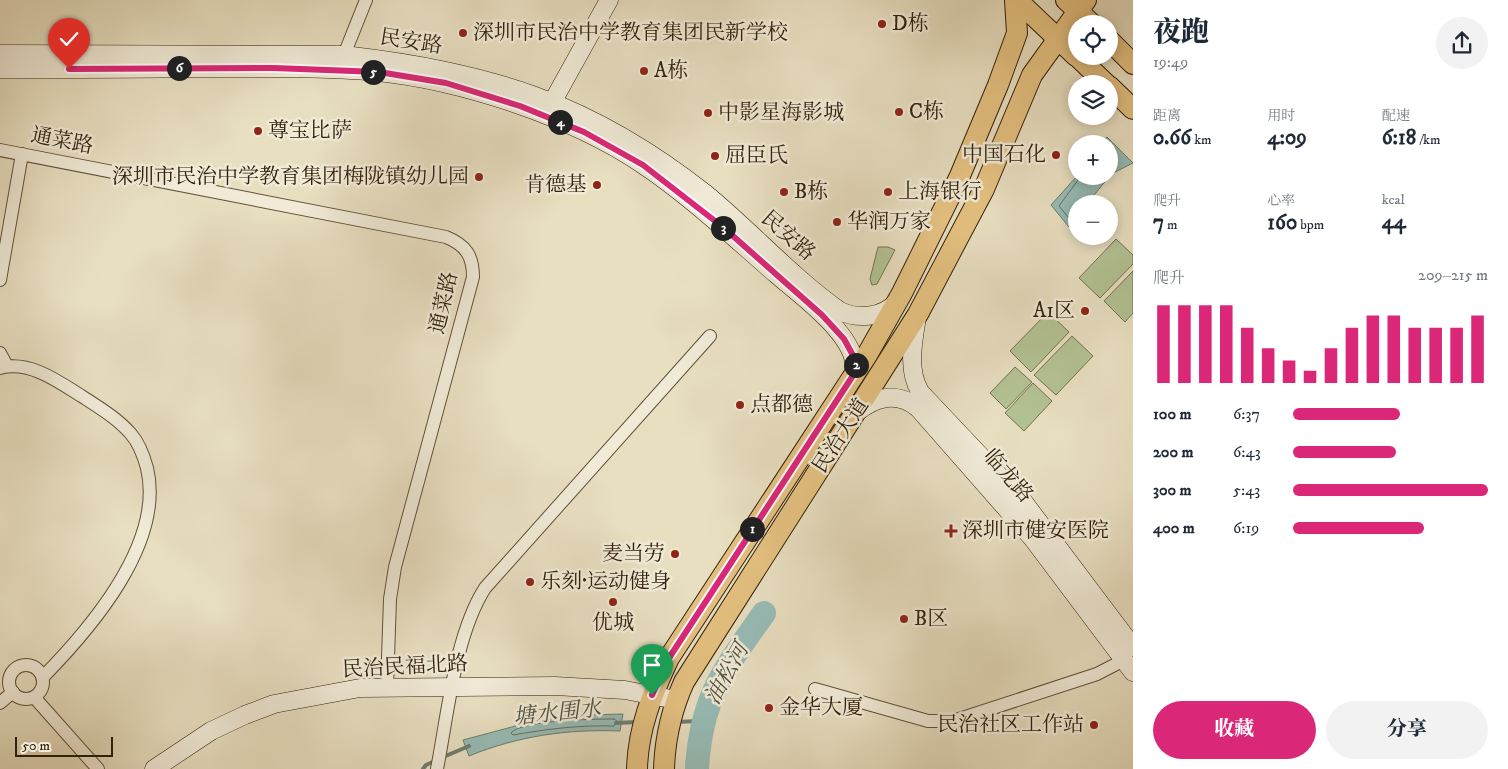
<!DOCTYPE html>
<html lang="zh">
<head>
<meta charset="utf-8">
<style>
  body { margin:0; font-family:"IM FELL DW Pica","Noto Serif SC",serif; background:#f2f2f3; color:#1f2937; height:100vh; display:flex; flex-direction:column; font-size:19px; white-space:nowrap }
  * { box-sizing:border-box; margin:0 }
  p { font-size:16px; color:#747a83 }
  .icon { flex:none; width:28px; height:28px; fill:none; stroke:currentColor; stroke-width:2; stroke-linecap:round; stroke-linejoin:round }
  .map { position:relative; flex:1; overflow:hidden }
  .details { display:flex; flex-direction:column; background:#fff; width:375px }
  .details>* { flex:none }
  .tools { position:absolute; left:1068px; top:15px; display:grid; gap:10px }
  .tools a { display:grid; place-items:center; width:50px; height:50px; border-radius:50%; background:#fff; box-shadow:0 2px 12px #0003; font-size:25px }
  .scale { position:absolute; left:15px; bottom:12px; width:98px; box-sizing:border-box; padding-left:5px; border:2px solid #33220c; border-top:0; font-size:14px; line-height:18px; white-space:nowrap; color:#33220c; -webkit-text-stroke:4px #f0ead7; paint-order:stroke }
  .pin { position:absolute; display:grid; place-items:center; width:42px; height:42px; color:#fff; margin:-51px -21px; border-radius:50% 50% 50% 0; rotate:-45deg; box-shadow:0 0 5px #0007 }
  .pin .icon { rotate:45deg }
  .km { position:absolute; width:25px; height:25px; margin:-12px; border-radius:50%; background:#222; color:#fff; font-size:14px; line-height:25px; text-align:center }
  .round { display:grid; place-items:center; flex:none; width:52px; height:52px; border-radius:26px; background:#f2f2f3 }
  .summary { display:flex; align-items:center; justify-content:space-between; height:85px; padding:0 20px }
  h1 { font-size:28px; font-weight:800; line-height:38px }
  .metrics { display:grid; grid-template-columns:repeat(3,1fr); gap:8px; height:85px; padding:5px 20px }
  .metrics div { display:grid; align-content:center }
  .metrics b { font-size:21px; font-weight:800 }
  .metrics small { font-size:14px; font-weight:400 }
  .metrics p { font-size:14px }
  .chart { height:140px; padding:10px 20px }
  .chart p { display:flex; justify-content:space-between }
  .chart svg { width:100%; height:90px; margin-top:5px; stroke:#db2777; stroke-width:6 }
  .action { display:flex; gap:10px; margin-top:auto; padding:10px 20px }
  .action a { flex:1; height:58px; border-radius:30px; background:#db2777; color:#fff; font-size:20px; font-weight:800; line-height:58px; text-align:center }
  .action a+a { background:#f2f2f3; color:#1f2937 }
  ul { padding:0 20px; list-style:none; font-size:16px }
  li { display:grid; grid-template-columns:80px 60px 1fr; align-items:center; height:38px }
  li i { height:12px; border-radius:6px; background:#db2777 }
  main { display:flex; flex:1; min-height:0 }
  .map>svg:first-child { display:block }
</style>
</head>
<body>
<main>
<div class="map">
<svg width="1133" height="769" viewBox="0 0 1133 769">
  <rect width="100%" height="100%" fill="#e8dfc1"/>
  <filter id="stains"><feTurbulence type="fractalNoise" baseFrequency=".004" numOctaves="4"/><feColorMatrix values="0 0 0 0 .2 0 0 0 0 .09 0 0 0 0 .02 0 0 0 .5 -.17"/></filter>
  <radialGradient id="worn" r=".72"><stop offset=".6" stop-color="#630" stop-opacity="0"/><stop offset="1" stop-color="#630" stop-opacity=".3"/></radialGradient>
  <g fill="#b3c294" stroke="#737250">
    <polygon points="1116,239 1133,255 1133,264 1100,298 1079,278"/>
    <polygon points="878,247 888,247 895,250 877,284 872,285 870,279"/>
    <polygon points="1133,271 1133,313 1125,322 1104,301"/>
    <polygon points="1048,312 1069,332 1031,372 1010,351"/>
    <polygon points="1072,336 1093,356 1056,395 1034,375"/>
    <polygon points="1015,367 1032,382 1006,409 990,393"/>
    <polygon points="1033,383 1052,401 1024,431 1005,413"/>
  </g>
  <g fill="#97bcb6" stroke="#6f7e72">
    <polygon points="1107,137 1133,163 1111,174 1087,204 1076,204 1076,218 1069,227 1051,205 1077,176 1109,176 1109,144 1102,144"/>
    <polygon points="757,610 771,617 744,654 733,675 717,666"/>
    <path d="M704 689 720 699C707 717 704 742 704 763L686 762 691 732Z"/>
    <path d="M623 714 620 731C567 729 518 736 469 756L463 740 553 716Z"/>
  </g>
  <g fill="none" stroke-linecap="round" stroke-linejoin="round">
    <g stroke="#656f61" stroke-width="1">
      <polyline points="1076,215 1068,217 1059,206 1081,176"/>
      <polygon points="757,618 761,617 761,621 732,666 727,665 726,662"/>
      <path d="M614 719 617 721 614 726C579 725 547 729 513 735L511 733C521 720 595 719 614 719Z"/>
      <path d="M701 726 703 729 699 756 694 758C690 751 695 730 701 726Z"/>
    </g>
    <g stroke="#6f7e72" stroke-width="4">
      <polyline points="676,722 699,721"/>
      <polyline points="616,723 637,722"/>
      <polyline points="441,758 469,746"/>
      <polyline points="423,769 426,765 435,761"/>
    </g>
    <path stroke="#97bcb6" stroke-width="24" d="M697 769C701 697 724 670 764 613"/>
    <g stroke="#605139" stroke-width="14">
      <g id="street">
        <polyline points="344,55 366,0"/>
        <path d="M0 150 446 237C466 245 473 256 473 277L395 567 390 599 387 687"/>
        <polyline points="0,280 22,154"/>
        <polyline points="0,353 7,366"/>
        <path d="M0 368C30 360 59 382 83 397 100 408 118 419 131 434 139 443 144 457 147 468 165 543 91 628 43 677"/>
        <circle cx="26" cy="682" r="17"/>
        <polyline points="815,689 928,721 953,721 1097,674 1124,660"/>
        <polyline points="34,697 98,769"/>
        <polyline points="0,703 13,692"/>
        <path d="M437 769C448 713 455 635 485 588L710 336"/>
      </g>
    </g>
    <g stroke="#33220c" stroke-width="19">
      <g id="secondary">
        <path d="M0 54 344 55C490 72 590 102 706 194 751 231 793 278 840 311 859 320 882 317 897 302"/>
        <path d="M0 69C66 69 133 69 199 68 258 68 319 67 378 72 463 81 572 117 642 164 690 196 734 238 777 275 801 296 862 339 854 374"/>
        <polyline points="553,101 609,0"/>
        <path d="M917 317C913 343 907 369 920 392L1023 501 1133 647"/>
        <path d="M857 412C876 397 897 391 918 408L1033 539 1133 672"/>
        <polyline points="154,769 211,731 245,715 274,704 360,688 555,686 625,690 676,700"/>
      </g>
    </g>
    <g stroke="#33220c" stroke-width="22">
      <g id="primary">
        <polyline points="1017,0 1076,56"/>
        <polyline points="1066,0 1092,24"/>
        <polyline points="1109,40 1133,64"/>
        <polyline points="1077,56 1106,84"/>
        <polyline points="1109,86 1133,109"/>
        <path d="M637 769C638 729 652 694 669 658L867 355 902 293 959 178 998 85 1017 33 1015 0"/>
        <path d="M664 769C665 738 671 711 684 682L918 314 984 189 1032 75 1086 0"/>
      </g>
    </g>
    <use href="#street" stroke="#f0ead7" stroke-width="12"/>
    <use href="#secondary" stroke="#f0ead7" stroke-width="18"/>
    <use href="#primary" stroke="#e4c080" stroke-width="20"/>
  </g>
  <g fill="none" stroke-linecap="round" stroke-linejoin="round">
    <g stroke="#fff" stroke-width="10">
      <polyline id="route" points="69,69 274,68 379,72 446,83 520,106 584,132 643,165 724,228 822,315 844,339 855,359 854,374 669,658 652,695"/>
    </g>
    <use href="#route" stroke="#db2777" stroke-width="6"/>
  </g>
  <g fill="#8f2418" stroke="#f0ead7" stroke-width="2">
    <circle cx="882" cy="24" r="5"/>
    <circle cx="463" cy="33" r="5"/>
    <circle cx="644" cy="71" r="5"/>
    <circle cx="899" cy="112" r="5"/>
    <circle cx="708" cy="113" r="5"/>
    <circle cx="258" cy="131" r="5"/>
    <circle cx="1056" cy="155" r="5"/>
    <circle cx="715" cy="156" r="5"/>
    <circle cx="479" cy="177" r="5"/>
    <circle cx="597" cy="185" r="5"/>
    <circle cx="784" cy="192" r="5"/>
    <circle cx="888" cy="192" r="5"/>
    <circle cx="837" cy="222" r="5"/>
    <circle cx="1085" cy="311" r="5"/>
    <circle cx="740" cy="405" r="5"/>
    <path d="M948.5 523.5h5v5h5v5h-5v5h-5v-5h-5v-5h5z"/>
    <circle cx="675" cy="554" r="5"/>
    <circle cx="530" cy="582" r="5"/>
    <circle cx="613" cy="602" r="5"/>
    <circle cx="904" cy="619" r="5"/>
    <circle cx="769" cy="708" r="5"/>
    <circle cx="1094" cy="725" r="5"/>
  </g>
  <g text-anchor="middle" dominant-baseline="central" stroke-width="5" stroke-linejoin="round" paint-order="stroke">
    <g font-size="21" fill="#33220c" stroke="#f0ead7" text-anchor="start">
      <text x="892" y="24">D栋</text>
      <text x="473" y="33">深圳市民治中学教育集团民新学校</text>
      <text x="654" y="71">A栋</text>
      <text x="909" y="112">C栋</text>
      <text x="718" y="113">中影星海影城</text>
      <text x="268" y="131">尊宝比萨</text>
      <text x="1046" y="155" text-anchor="end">中国石化</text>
      <text x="725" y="156">屈臣氏</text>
      <text x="469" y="177" text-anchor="end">深圳市民治中学教育集团梅陇镇幼儿园</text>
      <text x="587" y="185" text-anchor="end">肯德基</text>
      <text x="794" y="192">B栋</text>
      <text x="898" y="192">上海银行</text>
      <text x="847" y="222">华润万家</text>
      <text x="1075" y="311" text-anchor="end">A1区</text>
      <text x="750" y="405">点都德</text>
      <text x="962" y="531">深圳市健安医院</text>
      <text x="665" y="554" text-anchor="end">麦当劳</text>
      <text x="540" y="582">乐刻·运动健身</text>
      <text x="914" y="619">B区</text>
      <text x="613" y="623" text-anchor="middle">优城</text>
      <text x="779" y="708">金华大厦</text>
      <text x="1084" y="725" text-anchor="end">民治社区工作站</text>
    </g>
    <g font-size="21" fill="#33220c" stroke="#f0ead7">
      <text transform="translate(411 42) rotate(9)">民安路</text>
      <text transform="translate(62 141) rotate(11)">通菜路</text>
      <text transform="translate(788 236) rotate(41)">民安路</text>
      <text transform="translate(444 303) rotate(-77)">通菜路</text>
      <text transform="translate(841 436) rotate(-57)">民治大道</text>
      <text transform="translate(1008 476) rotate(49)">临龙路</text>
      <text transform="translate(405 667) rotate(-3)">民治民福北路</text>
    </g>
    <g font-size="22" font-style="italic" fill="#51503f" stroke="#f0ead7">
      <text transform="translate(727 674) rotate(-61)">油松河</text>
      <text transform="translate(557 713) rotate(-6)">塘水围水</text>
    </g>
  </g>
  <rect width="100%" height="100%" filter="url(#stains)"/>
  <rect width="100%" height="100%" fill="url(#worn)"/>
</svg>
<div class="tools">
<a><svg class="icon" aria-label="locate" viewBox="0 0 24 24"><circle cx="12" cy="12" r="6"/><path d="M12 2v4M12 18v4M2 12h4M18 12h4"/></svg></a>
<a><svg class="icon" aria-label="layers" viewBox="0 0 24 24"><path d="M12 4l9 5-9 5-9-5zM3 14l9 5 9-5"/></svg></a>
<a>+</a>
<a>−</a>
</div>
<div class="scale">50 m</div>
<div class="pin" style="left:652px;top:695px;background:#1e9e55"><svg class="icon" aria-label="arrive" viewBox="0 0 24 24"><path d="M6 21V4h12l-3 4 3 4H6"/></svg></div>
<div class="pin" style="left:69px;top:69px;background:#d93025"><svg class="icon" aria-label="check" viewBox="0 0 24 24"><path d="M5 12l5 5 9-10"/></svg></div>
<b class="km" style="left:752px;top:529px">1</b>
<b class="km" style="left:856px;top:365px">2</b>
<b class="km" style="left:723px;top:228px">3</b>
<b class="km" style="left:560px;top:122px">4</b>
<b class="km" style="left:373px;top:72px">5</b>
<b class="km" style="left:179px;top:68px">6</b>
</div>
<section class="details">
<div class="summary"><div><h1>夜跑</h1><p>19:49</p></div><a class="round"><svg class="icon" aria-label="share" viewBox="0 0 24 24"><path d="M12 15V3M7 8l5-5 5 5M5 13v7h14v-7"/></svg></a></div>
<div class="metrics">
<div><p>距离</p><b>0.66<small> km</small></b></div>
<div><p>用时</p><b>4:09</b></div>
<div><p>配速</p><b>6:18<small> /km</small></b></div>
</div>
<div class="metrics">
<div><p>爬升</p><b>7<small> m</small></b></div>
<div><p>心率</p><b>160<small> bpm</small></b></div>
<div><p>kcal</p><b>44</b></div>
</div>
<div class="chart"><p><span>爬升</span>209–215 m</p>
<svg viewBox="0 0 160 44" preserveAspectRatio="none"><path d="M5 44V6M15 44V6M25 44V6M35 44V6M45 44V17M55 44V27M65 44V33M75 44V38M85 44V27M95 44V17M105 44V11M115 44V11M125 44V17M135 44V17M145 44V17M155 44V11"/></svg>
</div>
<ul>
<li><b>100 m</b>6:37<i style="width:55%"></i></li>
<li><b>200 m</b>6:43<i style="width:53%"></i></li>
<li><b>300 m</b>5:43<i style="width:100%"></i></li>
<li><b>400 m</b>6:19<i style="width:67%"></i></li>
</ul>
<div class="action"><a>收藏</a><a>分享</a></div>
</section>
</main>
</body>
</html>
